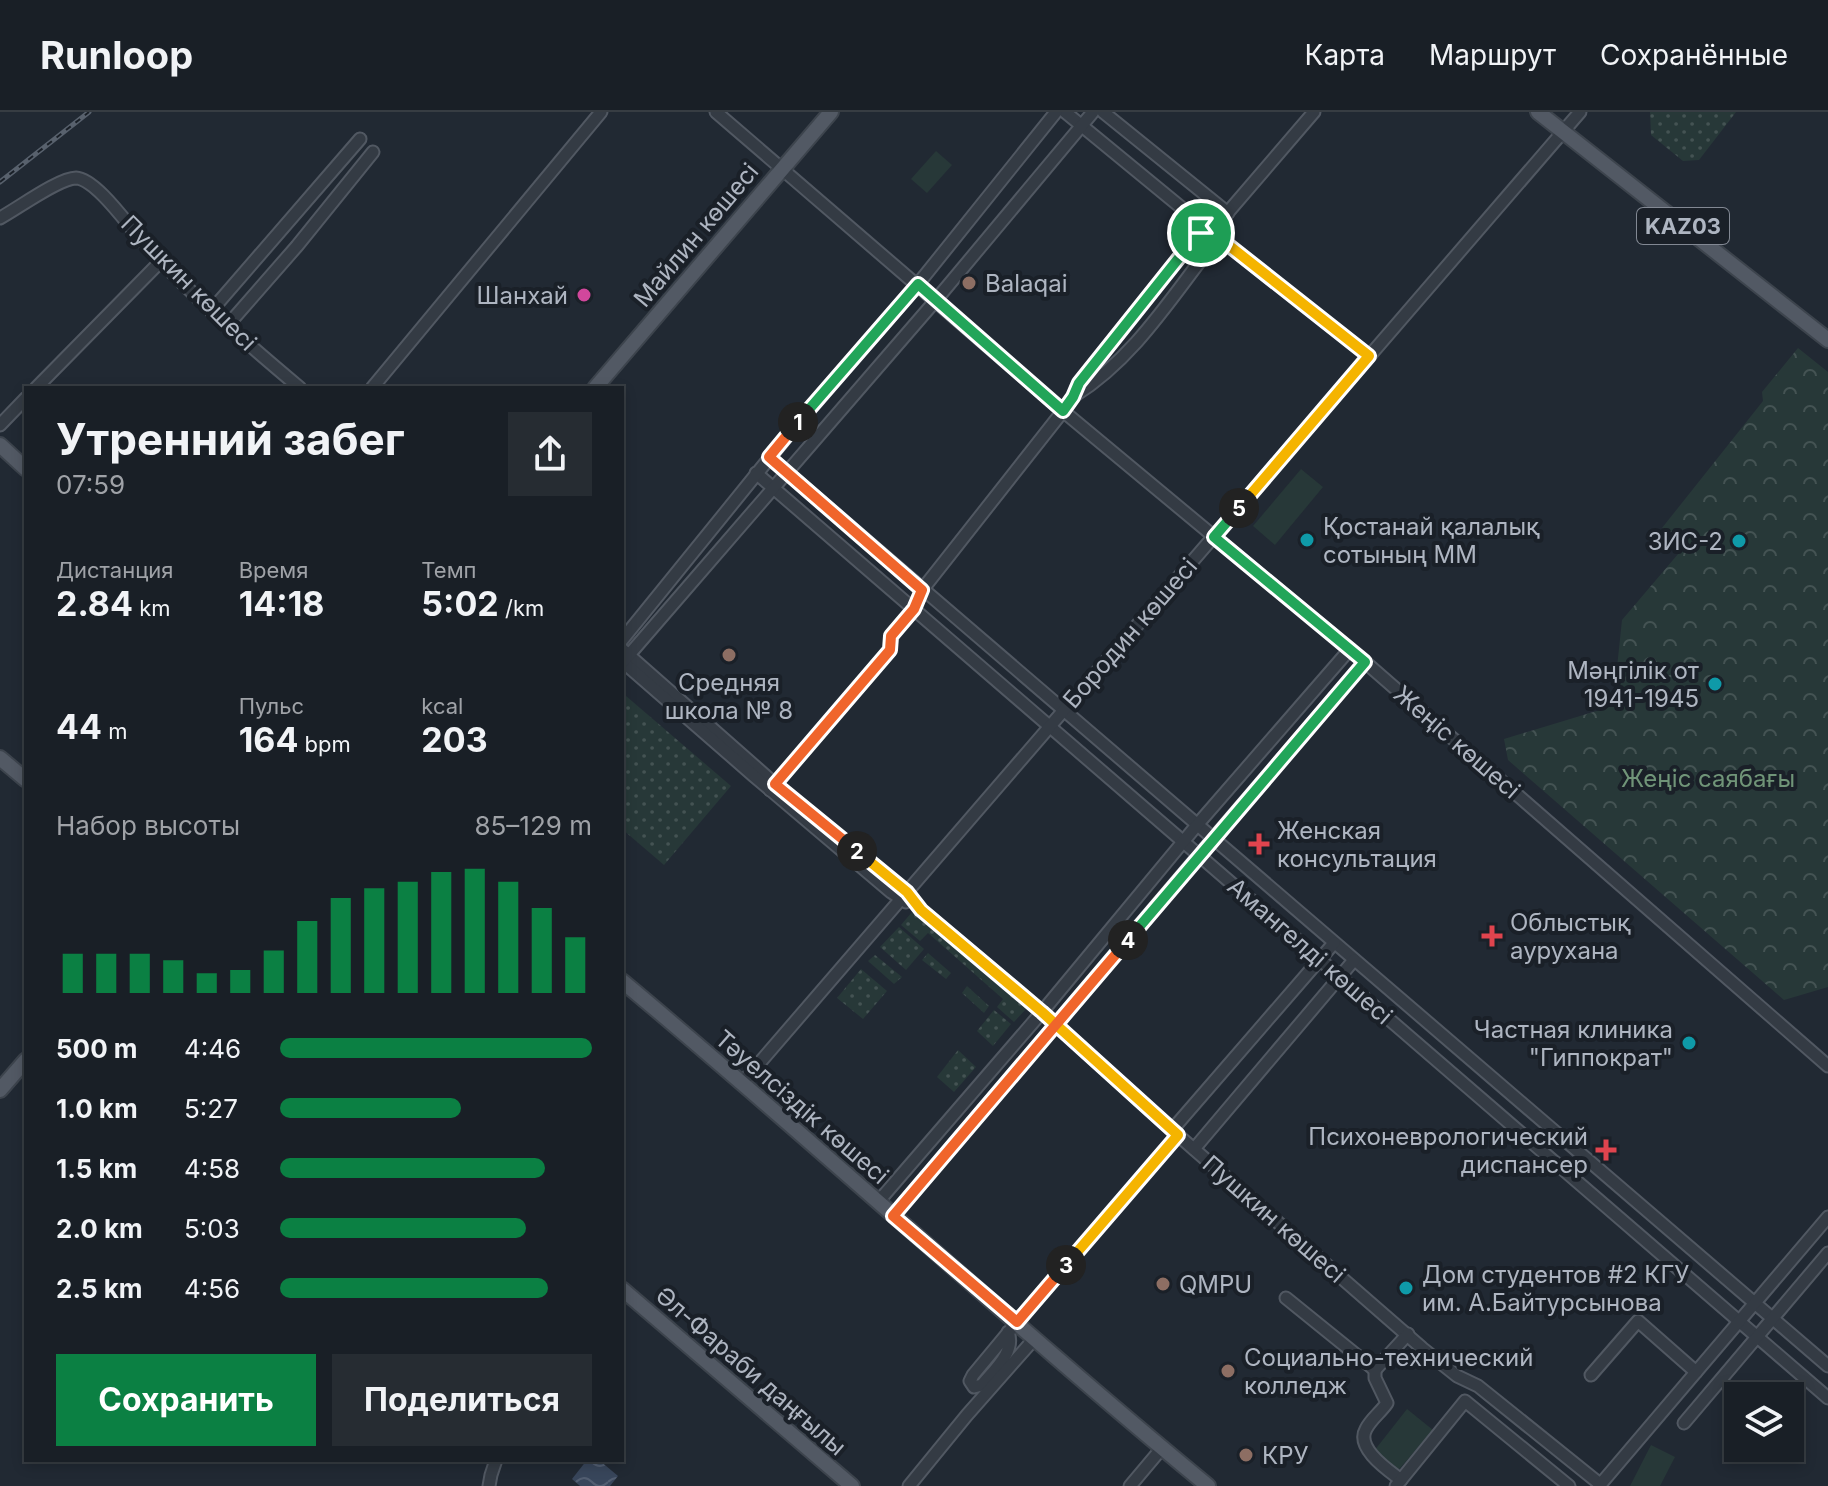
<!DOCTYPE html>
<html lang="ru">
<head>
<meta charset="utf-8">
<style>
  body { margin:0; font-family:Inter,sans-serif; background:#262c32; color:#f1f3f6; height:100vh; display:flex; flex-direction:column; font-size:30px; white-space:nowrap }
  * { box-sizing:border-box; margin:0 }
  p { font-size:26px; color:#9fa2a7 }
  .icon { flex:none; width:44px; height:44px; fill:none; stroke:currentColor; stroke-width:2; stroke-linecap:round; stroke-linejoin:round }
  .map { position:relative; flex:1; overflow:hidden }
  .panel { position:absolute; left:24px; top:274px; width:600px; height:1076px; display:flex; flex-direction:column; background:#191f26; border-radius:0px; box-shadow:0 4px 12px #0003,0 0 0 2px #373d43 }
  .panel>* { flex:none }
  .fabs { position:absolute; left:1724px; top:1270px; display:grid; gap:16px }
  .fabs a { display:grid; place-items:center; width:80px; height:80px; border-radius:0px; background:#191f26; box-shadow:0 4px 12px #0003,0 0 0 2px #373d43; font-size:40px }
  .pin { position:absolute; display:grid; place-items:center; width:68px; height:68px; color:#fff; margin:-34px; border:4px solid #fff; border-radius:50%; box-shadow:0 2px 8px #0007 }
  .km { position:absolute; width:40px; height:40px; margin:-20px; border-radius:50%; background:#222; color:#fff; font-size:22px; line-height:40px; text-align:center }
  .round { display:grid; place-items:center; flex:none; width:84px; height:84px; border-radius:0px; background:#262c32 }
  .summary { display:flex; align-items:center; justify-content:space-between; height:136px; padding:0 32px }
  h1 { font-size:44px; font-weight:700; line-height:60px }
  .metrics { display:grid; grid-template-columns:repeat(3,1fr); gap:12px; height:136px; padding:8px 32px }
  .metrics div { display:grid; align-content:center }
  .metrics b { font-size:34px; font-weight:700 }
  .metrics small { font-size:22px; font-weight:400 }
  .metrics p { font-size:22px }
  .chart { height:224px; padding:16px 32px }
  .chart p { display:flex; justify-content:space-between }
  .chart svg { width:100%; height:144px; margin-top:8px; stroke:#0b8043; stroke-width:6 }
  .button { display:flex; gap:16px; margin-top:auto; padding:16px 32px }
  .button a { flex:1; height:92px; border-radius:0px; background:#0b8043; color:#fff; font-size:32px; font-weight:700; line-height:92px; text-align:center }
  .button a+a { background:#262c32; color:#f1f3f6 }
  ul { padding:0 32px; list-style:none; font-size:26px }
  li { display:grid; grid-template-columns:128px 96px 1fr; align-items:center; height:60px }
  li i { height:20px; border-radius:10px; background:#0b8043 }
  header { display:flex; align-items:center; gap:48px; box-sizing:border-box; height:112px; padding:0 40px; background:#191f26; border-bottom:2px solid #373d43 }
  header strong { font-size:38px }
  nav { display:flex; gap:44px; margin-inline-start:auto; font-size:28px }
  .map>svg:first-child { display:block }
</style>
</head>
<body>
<header>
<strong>Runloop</strong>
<nav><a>Карта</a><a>Маршрут</a><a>Сохранённые</a></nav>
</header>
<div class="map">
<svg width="1828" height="1374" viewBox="0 0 1828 1374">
  <defs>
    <pattern id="grass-dots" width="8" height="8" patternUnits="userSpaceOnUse" patternTransform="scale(2)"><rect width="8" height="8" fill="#273838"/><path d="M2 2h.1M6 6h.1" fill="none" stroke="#445353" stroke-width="1.8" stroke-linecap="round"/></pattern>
    <pattern id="park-crowns" width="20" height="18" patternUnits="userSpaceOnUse" patternTransform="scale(2)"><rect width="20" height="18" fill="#273838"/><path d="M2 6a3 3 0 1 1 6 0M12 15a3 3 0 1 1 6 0" fill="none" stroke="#445353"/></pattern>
    <pattern id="water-waves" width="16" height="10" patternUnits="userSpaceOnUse" patternTransform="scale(2)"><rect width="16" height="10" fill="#38465b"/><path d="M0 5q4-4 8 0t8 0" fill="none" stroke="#525e71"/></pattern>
  </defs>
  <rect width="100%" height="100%" fill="#212933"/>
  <g fill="url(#grass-dots)">
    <polygon points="1650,0 1736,0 1699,48 1683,49 1651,23"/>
    <polygon points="626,584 731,674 664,753 622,717 622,589"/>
    <polygon points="912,800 1026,897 1014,910 997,895 1003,887 928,821 920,829 901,813"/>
    <polygon points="899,815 924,837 906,858 880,835"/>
    <polygon points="928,841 951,861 946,867 922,848"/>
    <polygon points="875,843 902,865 894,872 868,849"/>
    <polygon points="861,857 887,879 863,907 837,886"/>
    <polygon points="967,874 989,894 984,901 962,881"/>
    <polygon points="994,898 1011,912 993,934 977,919"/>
    <polygon points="958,938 976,955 954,980 937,965"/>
  </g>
  <polygon fill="url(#park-crowns)" points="1798,236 1828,260 1828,875 1784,888 1508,648 1504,627 1613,594 1622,508 1684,435 1662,416 1763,289 1762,280"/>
  <g fill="#273838">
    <polygon points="936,39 952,53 927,81 911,67"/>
    <polygon points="1301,357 1323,375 1275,433 1253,414"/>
    <polygon points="1407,1297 1433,1318 1395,1362 1374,1339"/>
    <polygon points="1651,1333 1675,1345 1660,1374 1630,1374"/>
  </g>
  <polygon fill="url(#water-waves)" points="587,1348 599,1348 618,1364 610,1374 580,1374 572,1367"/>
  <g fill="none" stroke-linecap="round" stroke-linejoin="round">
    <g stroke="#515862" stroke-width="15">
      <g id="minor">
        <polyline points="716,0 1063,299 1365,550 1828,954"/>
        <polyline points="1065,0 1211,120 1369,244"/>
        <polyline points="1103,0 1228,101"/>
        <path d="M0 106C17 97 59 66 76 66 95 67 125 109 138 124 187 180 243 228 300 276"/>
        <polyline points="1211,120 1314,0"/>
        <polyline points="211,199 360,27"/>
        <polyline points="227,214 297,134 373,40"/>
        <polyline points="36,276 161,149"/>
        <polyline points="372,276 601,0"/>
        <path d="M1074 284C1132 248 1169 189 1210 136L1213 127 1211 120"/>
        <polyline points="0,313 26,286"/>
        <polyline points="769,345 1828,1254"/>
        <polyline points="756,361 1828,1286"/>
        <polyline points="622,528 793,317 918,172 1056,0"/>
        <polyline points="622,537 775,672 907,780 921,798 1042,900 1172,1018 1422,1236 1457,1264 1478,1274 1600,1372"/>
        <polyline points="622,549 754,664 891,780 906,790"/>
        <polyline points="622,551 936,188 1093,0"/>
        <polyline points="770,678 890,538 891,524 914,497 922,478 1063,299 1073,285 1079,271 1194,127 1201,121 1211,120"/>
        <polyline points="743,970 1580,0"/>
        <polyline points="1172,1018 1334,831"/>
        <polyline points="1194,1037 1354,848"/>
        <polyline points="878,1090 1042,900 1197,713 1350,537"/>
        <polyline points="893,1104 1205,736 1365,550"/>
        <polyline points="1286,1186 1375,1258 1408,1222"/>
        <path d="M1008 1220C1016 1240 993 1259 982 1273L974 1275 970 1269 973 1263 1017 1210 1178 1023"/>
        <path d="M1375 1258V1266L1387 1291C1381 1300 1371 1307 1366 1317 1355 1336 1388 1358 1401 1368"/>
        <polyline points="1591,1263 1638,1209 1696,1260"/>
        <polyline points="1684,1311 1828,1141"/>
        <polyline points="489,1374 491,1363 496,1348"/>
        <polyline points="909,1374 967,1303 1035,1226"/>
        <polyline points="1130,1374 1162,1336"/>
        <polyline points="1396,1374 1465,1289 1569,1374"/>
        <polyline points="1599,1374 1828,1105"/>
      </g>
    </g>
    <g stroke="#3d444d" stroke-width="18">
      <g id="major">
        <polyline points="1538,0 1828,228"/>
        <polyline points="595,276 831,0"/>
        <polyline points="0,333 26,357"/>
        <polyline points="0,646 26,668"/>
        <path d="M622 869C820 1034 1009 1210 1208 1374"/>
        <polyline points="0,978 26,948"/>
        <polyline points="622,1177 852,1374"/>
      </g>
    </g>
    <use href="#minor" stroke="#343b44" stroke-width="11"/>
    <use href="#major" stroke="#525964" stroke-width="14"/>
    <g stroke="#58616d" stroke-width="5">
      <polyline id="rail" points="0,70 89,0"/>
    </g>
    <use href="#rail" stroke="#1a2028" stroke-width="2" stroke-dasharray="6" stroke-linecap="butt"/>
  </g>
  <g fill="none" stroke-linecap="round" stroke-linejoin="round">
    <g stroke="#fff" stroke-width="16">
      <polyline id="split-1" points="798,310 918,172 1063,299 1073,285 1079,271 1194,127 1201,121"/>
    </g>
    <g stroke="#fff" stroke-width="16">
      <polyline id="split-2" points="798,310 769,345 922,478 914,497 891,524 890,538 775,672 857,739"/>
    </g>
    <g stroke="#fff" stroke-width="16">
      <polyline id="split-3" points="857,739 907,780 921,798 1042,900 1178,1023 1066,1153"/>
    </g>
    <g stroke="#fff" stroke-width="16">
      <polyline id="split-4" points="1066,1153 1017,1210 893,1104 1128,828"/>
    </g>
    <g stroke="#fff" stroke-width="16">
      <polyline id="split-5" points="1128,828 1365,550 1214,425 1239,396"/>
    </g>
    <g stroke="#fff" stroke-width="16">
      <polyline id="split-6" points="1201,121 1211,120 1222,128 1369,244 1239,396"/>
    </g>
    <use href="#split-1" stroke="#22a559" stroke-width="10"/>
    <use href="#split-2" stroke="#f0652b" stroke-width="10"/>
    <use href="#split-3" stroke="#f5b400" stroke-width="10"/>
    <use href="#split-4" stroke="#f0652b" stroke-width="10"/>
    <use href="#split-5" stroke="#22a559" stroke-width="10"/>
    <use href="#split-6" stroke="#f5b400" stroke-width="10"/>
  </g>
  <g fill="#8d6e63" stroke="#1a2028" stroke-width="3">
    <circle cx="969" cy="171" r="8"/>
    <circle cx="729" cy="543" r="8"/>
    <circle cx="1163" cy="1172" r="8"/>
    <circle cx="1228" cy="1259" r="8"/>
    <circle cx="1246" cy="1343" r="8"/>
  </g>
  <circle fill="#d1479c" stroke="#1a2028" stroke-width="3" cx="584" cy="183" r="8"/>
  <g fill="#0f9aa8" stroke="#1a2028" stroke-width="3">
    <circle cx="1307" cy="428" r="8"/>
    <circle cx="1739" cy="429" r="8"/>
    <circle cx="1715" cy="572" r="8"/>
    <circle cx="1689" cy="931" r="8"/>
    <circle cx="1406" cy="1176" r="8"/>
  </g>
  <g fill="#e0444e" stroke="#1a2028" stroke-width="3">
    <path d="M1255 720h8v8h8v8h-8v8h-8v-8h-8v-8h8z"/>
    <path d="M1488 812h8v8h8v8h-8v8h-8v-8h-8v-8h8z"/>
    <path d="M1602 1026h8v8h8v8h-8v8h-8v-8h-8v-8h8z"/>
  </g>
  <g text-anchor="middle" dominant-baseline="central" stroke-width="8" stroke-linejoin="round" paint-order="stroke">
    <rect fill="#1a2028" stroke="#828893" stroke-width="2" x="1637" y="96" width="92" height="36" rx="6"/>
    <g font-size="22" font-weight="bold" fill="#aeb5c1">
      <text x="1683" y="114">KАZ03</text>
    </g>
    <g font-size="24" fill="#aeb5c1" stroke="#1a2028">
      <text transform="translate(696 123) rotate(-50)">Майлин көшесі</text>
      <text transform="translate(189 171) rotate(45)">Пушкин көшесі</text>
      <text transform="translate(1130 521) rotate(-49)">Бородин көшесі</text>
      <text transform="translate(1457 630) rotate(41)">Жеңіс көшесі</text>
      <text transform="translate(1310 839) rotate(41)">Амангелді көшесі</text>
      <text transform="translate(802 995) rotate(41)">Тәуелсіздік көшесі</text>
      <text transform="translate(1274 1107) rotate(41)">Пушкин көшесі</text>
      <text transform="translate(751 1259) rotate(41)">Әл-Фараби даңғылы</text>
    </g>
    <g font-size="24" fill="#aeb5c1" stroke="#1a2028" text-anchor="start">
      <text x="985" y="171">Balaqai</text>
      <text x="568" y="183" text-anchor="end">Шанхай</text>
      <text x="1323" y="414">Қостанай қалалық<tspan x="1323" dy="28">сотының ММ</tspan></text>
      <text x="1723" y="429" text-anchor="end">ЗИС-2</text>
      <text x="1699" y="558" text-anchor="end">Мәңгілік от<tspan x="1699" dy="28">1941-1945</tspan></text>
      <text x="729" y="570" text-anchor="middle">Средняя<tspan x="729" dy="28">школа № 8</tspan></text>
      <text x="1277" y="718">Женская<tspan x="1277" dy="28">консультация</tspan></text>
      <text x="1510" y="810">Облыстық<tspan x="1510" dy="28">аурухана</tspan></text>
      <text x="1673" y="917" text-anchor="end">Частная клиника<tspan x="1673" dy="28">"Гиппократ"</tspan></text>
      <text x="1588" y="1024" text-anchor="end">Психоневрологический<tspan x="1588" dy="28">диспансер</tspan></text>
      <text x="1422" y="1162">Дом студентов #2 КГУ<tspan x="1422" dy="28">им. А.Байтурсынова</tspan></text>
      <text x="1179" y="1172">QMPU</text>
      <text x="1244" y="1245">Социально-технический<tspan x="1244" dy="28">колледж</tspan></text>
      <text x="1262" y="1343">КРУ</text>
    </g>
    <g font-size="24" fill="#709478" stroke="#1a2028">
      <text x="1708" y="666">Жеңіс саябағы</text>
    </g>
  </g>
</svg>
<div class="fabs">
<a><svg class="icon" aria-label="layers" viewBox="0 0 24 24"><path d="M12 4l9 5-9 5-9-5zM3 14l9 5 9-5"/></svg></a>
</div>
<div class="pin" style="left:1201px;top:121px;background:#1e9e55"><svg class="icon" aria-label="arrive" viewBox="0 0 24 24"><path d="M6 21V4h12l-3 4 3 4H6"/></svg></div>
<b class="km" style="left:798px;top:310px">1</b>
<b class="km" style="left:857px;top:739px">2</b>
<b class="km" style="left:1066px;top:1153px">3</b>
<b class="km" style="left:1128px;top:828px">4</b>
<b class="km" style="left:1239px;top:396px">5</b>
<section class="panel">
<div class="summary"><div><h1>Утренний забег</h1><p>07:59</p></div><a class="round"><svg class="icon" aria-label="share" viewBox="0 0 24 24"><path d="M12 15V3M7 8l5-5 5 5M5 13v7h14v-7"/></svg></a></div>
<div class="metrics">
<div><p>Дистанция</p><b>2.84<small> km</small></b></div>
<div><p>Время</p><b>14:18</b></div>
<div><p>Темп</p><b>5:02<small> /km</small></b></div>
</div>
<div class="metrics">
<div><b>44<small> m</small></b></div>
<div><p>Пульс</p><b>164<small> bpm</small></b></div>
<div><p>kcal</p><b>203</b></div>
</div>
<div class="chart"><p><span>Набор высоты</span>85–129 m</p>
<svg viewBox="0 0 160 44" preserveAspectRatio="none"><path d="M5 44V32M15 44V32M25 44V32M35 44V34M45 44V38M55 44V37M65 44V31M75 44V22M85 44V15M95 44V12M105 44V10M115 44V7M125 44V6M135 44V10M145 44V18M155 44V27"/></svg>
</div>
<ul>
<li><b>500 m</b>4:46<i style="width:100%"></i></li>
<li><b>1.0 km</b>5:27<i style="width:58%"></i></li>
<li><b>1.5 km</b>4:58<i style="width:85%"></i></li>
<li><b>2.0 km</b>5:03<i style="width:79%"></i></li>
<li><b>2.5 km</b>4:56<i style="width:86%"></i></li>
</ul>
<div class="button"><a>Сохранить</a><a>Поделиться</a></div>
</section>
</div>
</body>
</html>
